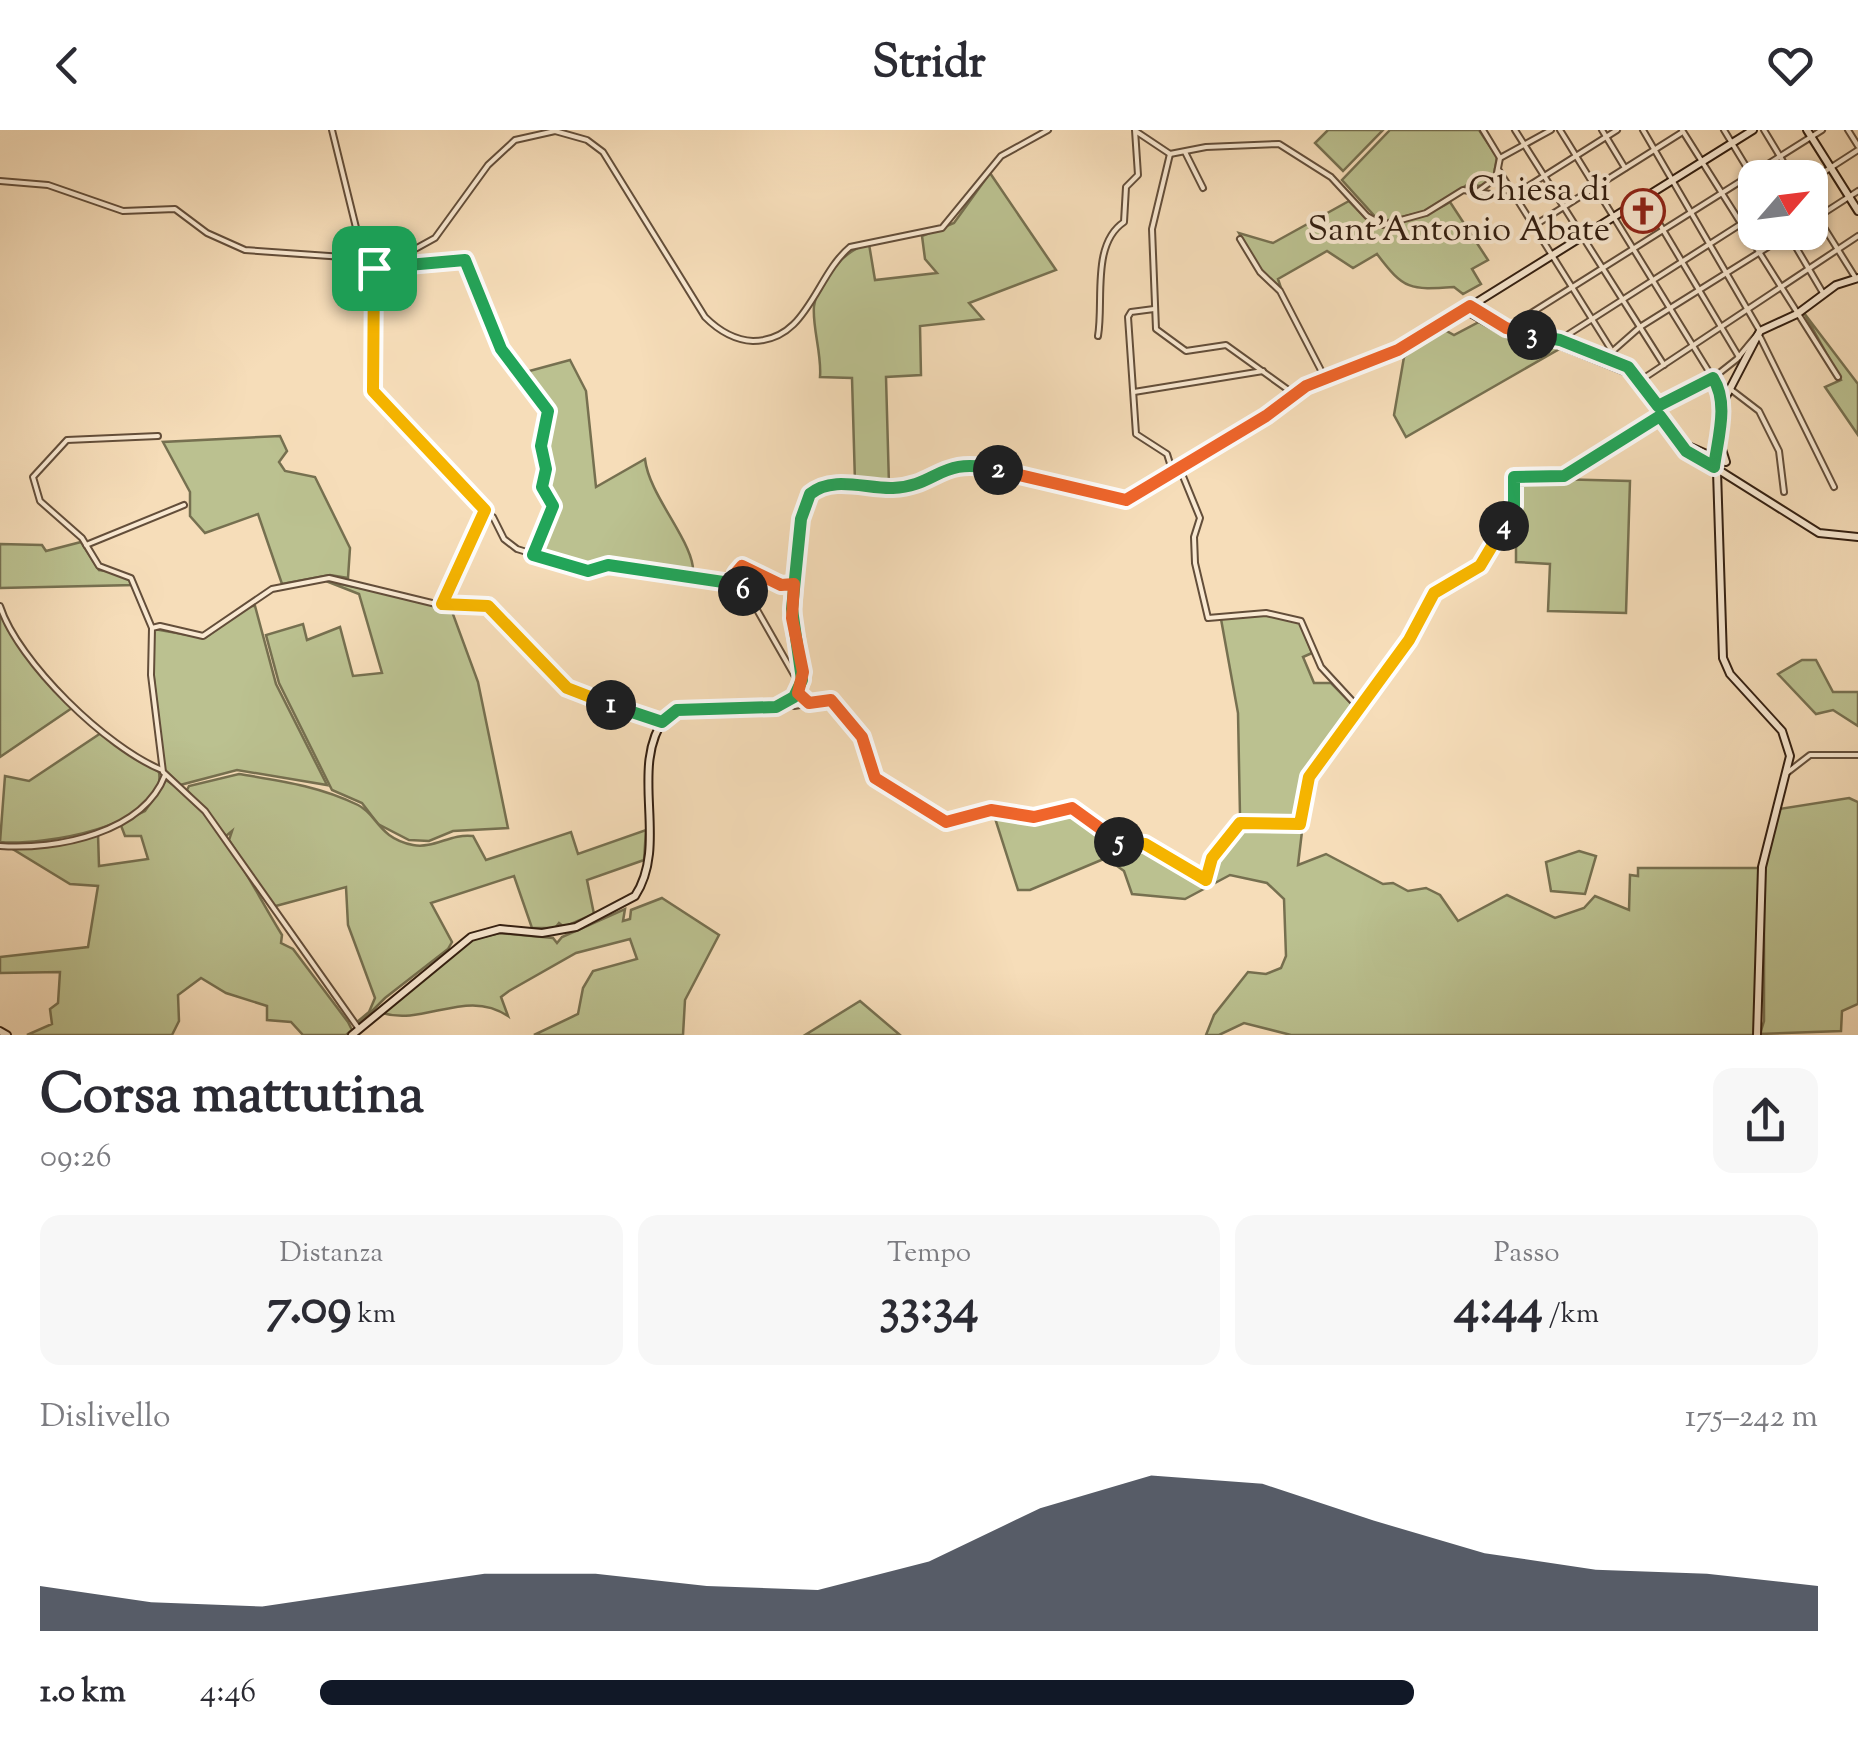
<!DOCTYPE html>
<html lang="it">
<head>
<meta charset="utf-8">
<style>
  body { margin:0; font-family:"Sorts Mill Goudy",serif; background:#f7f7f7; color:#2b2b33; height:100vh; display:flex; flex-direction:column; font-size:38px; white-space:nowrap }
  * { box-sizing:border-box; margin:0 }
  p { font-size:32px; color:#7c7c81 }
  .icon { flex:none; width:55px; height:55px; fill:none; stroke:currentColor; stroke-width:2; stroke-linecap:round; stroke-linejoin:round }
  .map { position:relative; height:905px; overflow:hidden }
  .drawer { display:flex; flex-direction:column; background:#fff; flex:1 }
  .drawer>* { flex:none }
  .needle { width:65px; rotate:62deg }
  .buttons { position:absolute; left:1738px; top:30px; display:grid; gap:20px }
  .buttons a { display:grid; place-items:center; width:90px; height:90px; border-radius:20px; background:#fff; box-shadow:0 2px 8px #0004; font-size:50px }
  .pin { position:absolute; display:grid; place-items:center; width:85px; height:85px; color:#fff; margin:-42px; border-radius:20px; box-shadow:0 5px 15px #0006 }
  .km { position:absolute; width:50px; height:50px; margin:-25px; border-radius:50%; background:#222; color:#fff; font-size:28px; line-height:50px; text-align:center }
  .round { display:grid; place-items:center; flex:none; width:105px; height:105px; border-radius:20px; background:#f7f7f7 }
  .headline { display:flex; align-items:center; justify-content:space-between; height:170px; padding:0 40px }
  h1 { font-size:55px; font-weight:800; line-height:75px }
  .metrics { display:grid; grid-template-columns:repeat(3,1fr); gap:15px; height:170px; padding:10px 40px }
  .metrics div { display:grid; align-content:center; border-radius:20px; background:#f7f7f7; text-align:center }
  .metrics b { font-size:50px; font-weight:800 }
  .metrics small { font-size:28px; font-weight:400 }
  .metrics p { font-size:28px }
  .chart { height:280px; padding:20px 40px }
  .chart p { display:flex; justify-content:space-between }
  .chart svg { width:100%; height:180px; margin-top:10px; fill:#111827; opacity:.7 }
  ul { padding:0 40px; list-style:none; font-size:32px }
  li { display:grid; grid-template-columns:160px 120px 1fr; align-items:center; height:75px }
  li i { height:25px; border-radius:12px; background:#111827 }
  header { display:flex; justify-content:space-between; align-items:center; height:130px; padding:0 40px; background:#fff; font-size:45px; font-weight:800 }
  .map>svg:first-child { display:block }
</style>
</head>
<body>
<header><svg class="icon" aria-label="back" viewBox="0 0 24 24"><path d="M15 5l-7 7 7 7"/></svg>Stridr<svg class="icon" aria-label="heart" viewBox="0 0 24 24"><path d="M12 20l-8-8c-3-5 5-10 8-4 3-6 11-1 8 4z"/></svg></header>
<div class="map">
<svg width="1858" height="905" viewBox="0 0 1858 905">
  <rect width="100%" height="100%" fill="#f6ddb9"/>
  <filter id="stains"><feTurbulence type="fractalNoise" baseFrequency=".002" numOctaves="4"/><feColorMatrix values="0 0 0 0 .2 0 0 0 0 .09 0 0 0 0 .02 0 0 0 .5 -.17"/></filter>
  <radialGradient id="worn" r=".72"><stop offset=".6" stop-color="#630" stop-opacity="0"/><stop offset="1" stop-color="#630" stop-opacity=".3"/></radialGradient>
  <g fill="#bbc190" stroke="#767050" stroke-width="2.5">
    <polygon points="1328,0 1383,0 1343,41 1315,13"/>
    <polygon points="1390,0 1479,0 1497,27 1494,44 1483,56 1467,55 1423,82 1380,92 1342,50"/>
    <path d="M990 43 1056 140 969 173 983 189 920 196 921 245 886 247 889 355 866 354 860 348 855 352 852 248 820 247C822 224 812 197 814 176 817 151 845 119 869 114L875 150 937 143 925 129 922 106 954 93Z"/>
    <path d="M1349 71 1373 95 1360 105C1387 89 1421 91 1450 72L1488 130 1472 139 1481 154 1463 164 1454 157C1410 160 1404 160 1377 124L1353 138 1327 121 1278 149 1281 158 1261 141 1239 103 1273 113Z"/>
    <polygon points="1804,183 1858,254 1858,305 1825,257 1841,250"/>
    <polygon points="1479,192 1512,208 1561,218 1406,307 1394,285 1404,227 1441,198 1454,205"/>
    <path d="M570 230 586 261 596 357 645 329C649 367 697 415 693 445L611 433 585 438 536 423 555 376 544 356 548 339 542 316 551 291 549 280 522 243Z"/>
    <polygon points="280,306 287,321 279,332 285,341 315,347 350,418 348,448 330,445 282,454 258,384 205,403 190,386 190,362 163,312"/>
    <polygon points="1516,348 1630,351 1626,483 1548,481 1550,434 1516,432"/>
    <polygon points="81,412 99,440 123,443 134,455 0,458 0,414 42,415 46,421"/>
    <polygon points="326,451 450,476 478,552 508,698 453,701 429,711 409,710 378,694 362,673 332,660 279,553 266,505 303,494 307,510 340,497 353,546 382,543 359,464"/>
    <polygon points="249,476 255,476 276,554 327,655 237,640 180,655 163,638 150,511 154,499 205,508"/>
    <polygon points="0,482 8,500 72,578 0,627"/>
    <polygon points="1265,485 1300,492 1312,523 1303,527 1314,553 1331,553 1356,578 1308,646 1301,688 1294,694 1243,690 1240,685 1238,583 1221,489"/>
    <polygon points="1802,530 1816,530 1833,562 1858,562 1858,596 1833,580 1816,584 1778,544"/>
    <path d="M101 603 159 642C168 697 39 716 0 712L5 646 29 651Z"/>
    <path d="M239 644C281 651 319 656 358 675 378 685 378 708 413 715 434 719 451 703 473 706L486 730 571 702 578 724 646 700 644 730 587 750 594 784 564 797 559 793 555 798H532L514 746 431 773 452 812 448 819 385 868 361 892H357L369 882 375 868 348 795 346 757 272 777 229 710 232 701 226 706 187 660 189 656Z"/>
    <path d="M166 650C221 686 249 752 282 805L281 813 293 819 348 892 352 900 346 905H303L291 892 267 890V876L226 863 201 848 178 865 179 891 172 905H27L52 894 50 879 58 873 60 842 0 843V827L88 817 98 756 70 754 11 718 47 716 98 704 99 736 148 729 141 706H125L120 693 145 681Z"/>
    <polygon points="1849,668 1858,672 1858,874 1842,881 1841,901 1760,904 1764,891 1764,737 1779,679"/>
    <polygon points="1067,680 1083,683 1121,715 1144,715 1205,752 1213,728 1240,695 1303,693 1298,735 1326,724 1383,754 1393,753 1408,761 1426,758 1440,765 1458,791 1507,765 1555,788 1584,778 1595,766 1629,780 1630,745 1638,746 1638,738 1760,738 1755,905 1291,905 1244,893 1219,905 1206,905 1214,885 1248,842 1266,844 1281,838 1286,826 1284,769 1267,753 1230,745 1185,769 1132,764 1124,741 1106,728 1030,760 1018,760 993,682 1034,688"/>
    <polygon points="1579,721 1596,726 1585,764 1551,761 1546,732"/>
    <path d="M662 768 719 805 685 870 683 905H534L578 884 583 858 593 841 637 829 630 809 576 823 509 861 501 867 508 886C466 858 425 896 382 883L473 809 500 803 553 808 557 813 562 807 625 779 623 791 630 789 631 780Z"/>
    <polygon points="860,871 900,905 805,905"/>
  </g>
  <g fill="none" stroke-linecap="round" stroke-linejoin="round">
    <g stroke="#634e3a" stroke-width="8">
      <g id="street">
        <polyline points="332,0 363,126"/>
        <polyline points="1483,0 1500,28"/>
        <polyline points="1515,0 1664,235"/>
        <polyline points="1560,0 1724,266"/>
        <polyline points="1602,0 1625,38"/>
        <polyline points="1643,0 1760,201 1737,229 1713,248 1658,276"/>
        <polyline points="1682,0 1838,247"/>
        <polyline points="1724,0 1755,51"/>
        <polyline points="1764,0 1793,48"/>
        <polyline points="1848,0 1858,16"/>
        <polyline points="1137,2 1170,24"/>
        <polyline points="1185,22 1203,58"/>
        <polyline points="1170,24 1206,17 1279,14 1331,47 1367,86 1383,95 1426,83 1463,60 1511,67 1617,0"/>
        <polyline points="1170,24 1152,99 1156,199 1186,221 1226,215 1294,264"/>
        <polyline points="1498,39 1612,221"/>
        <path d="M0 51 48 55 123 81 175 79 207 103 245 120 372 129 406 124 435 108 488 35 515 10 555 1 587 10 603 22 705 187C718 200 733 210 753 211 808 211 815 146 850 117L942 98 1001 26 1048 0"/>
        <polyline points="1810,51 1858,20"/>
        <polyline points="1477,62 1496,48 1500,28 1551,0"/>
        <polyline points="1644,68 1739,227"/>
        <polyline points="1810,75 1855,147"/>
        <polyline points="1810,92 1858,61"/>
        <polyline points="1535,95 1681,3"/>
        <polyline points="1787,102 1823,163"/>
        <polyline points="1240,109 1260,142 1280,161 1325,248"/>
        <path d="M357 131C390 149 434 129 465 129L501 219 548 281 541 317 546 339 542 357 553 376 533 425"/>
        <polyline points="374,138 373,261 400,285 467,366 493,387 504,409 517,419 588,441 608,435 730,453 747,466"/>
        <polyline points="1154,179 1131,182 1128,187 1136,304 1167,324 1172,340"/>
        <polyline points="1509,197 1822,0"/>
        <path d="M1098 206C1104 171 1091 114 1124 92L1126 57 1138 45 1135 0"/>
        <polyline points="1760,207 1834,357"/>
        <polyline points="1561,209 1755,85"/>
        <polyline points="1606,227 1640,197 1792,102"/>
        <polyline points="1641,250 1858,106"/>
        <polyline points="1729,258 1759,281 1779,321 1784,362"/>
        <polyline points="1134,262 1263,241"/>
        <polyline points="1180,339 1200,388 1194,407 1195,433 1208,488 1266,483 1301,491 1321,537 1357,576"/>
        <polyline points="86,415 184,375"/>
        <polyline points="794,454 781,455 744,436 736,443 797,550"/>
        <polyline points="444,471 485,380"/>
        <path d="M0 476C18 532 107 618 162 640"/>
        <polyline points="152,498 131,448 99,436 82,408 40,371 33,347 67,310 158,306"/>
        <polyline points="788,572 794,576 831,570 862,607 875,648 943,691 991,680 1034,687 1072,678 1121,713 1145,714 1206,750 1212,728 1240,693 1300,694 1309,647 1409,511 1435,463 1475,439 1488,426 1513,380 1514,347 1564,346 1660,286"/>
        <polyline points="1788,642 1810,625 1858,625"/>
        <path d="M0 716C57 720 143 703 165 645"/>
        <polyline points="359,899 205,681 163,642 151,545 152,498 160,496 203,506 272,459 329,448 436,474 483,474 567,558 662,592"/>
      </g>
    </g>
    <g stroke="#321e10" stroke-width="10">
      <g id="secondary">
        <polyline points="1807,0 1858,81"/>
        <polyline points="1470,176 1507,199 1560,210 1628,237 1686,315 1718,329"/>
        <polyline points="1465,180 1506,203 1558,214 1630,243 1683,318 1714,337"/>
        <polyline points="1726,332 1719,310 1720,278 1760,201 1797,184 1836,155 1858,148"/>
        <polyline points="1717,341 1723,528 1730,544 1782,601 1790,626 1762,737 1757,905"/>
        <polyline points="1722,342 1819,403 1858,407"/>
        <polyline points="0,901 7,905"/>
        <path d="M352 905 471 807 500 799 542 803 576 797 635 766C670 713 627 637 666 586 699 562 762 599 793 568 815 547 793 513 792 487 791 458 794 380 815 360 839 347 867 359 894 358 920 357 942 334 969 333L1125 371 1266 286 1307 256 1418 209 1753 0"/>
      </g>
    </g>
    <use href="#street" stroke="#f9e9d2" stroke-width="4"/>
    <use href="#secondary" stroke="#f9e9d2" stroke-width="6"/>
  </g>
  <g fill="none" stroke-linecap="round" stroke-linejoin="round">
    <g stroke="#fff" stroke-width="20">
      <polyline id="split-1" points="374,138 373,261 485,380 442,474 488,476 567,558 611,575"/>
    </g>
    <g stroke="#fff" stroke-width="20">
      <path id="split-2" d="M611 575 662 592 677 580 776 577 794 567 802 550 792 479 801 389 810 364C833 345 866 359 893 358 938 356 940 325 998 340"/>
    </g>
    <g stroke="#fff" stroke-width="20">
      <polyline id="split-3" points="998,340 1126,370 1266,286 1306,256 1398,220 1470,176 1506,198 1532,205"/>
    </g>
    <g stroke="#fff" stroke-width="20">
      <path id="split-4" d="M1504 396 1514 376V347L1564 346 1660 286 1686 321 1714 337C1718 307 1729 273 1713 248L1658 276 1628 237 1560 210 1532 205"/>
    </g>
    <g stroke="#fff" stroke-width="20">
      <polyline id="split-5" points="1119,712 1145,714 1206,750 1212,728 1240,693 1300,694 1309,647 1409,510 1434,463 1480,436 1504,396"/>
    </g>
    <g stroke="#fff" stroke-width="20">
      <polyline id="split-6" points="743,461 736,443 742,436 781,455 794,454 792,488 803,542 798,563 809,573 831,570 862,607 875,648 946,692 991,680 1034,687 1072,678 1119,712"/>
    </g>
    <g stroke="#fff" stroke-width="20">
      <polyline id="split-7" points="374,138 465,130 501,219 548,281 541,316 546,339 542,357 553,376 533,425 588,441 608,435 730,453 744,468 743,461"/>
    </g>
    <use href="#split-1" stroke="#f5b400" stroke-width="12"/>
    <use href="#split-2" stroke="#22a559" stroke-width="12"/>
    <use href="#split-3" stroke="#f0652b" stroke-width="12"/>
    <use href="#split-4" stroke="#22a559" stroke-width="12"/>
    <use href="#split-5" stroke="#f5b400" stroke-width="12"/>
    <use href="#split-6" stroke="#f0652b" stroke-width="12"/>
    <use href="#split-7" stroke="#22a559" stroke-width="12"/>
  </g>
  <defs>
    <g id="church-ring" transform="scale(2.25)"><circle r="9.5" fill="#f9e9d2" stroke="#8f2418" stroke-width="1.5"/><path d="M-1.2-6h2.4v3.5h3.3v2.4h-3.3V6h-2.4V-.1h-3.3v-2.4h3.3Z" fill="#8f2418"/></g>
  </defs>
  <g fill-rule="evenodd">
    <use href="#church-ring" x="1643" y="81"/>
  </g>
  <g text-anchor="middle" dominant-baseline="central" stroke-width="8" stroke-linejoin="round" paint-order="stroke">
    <g font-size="35" fill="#321e10" stroke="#f9e9d2" text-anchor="end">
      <text x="1610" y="61">Chiesa di<tspan x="1610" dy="40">Sant'Antonio Abate</tspan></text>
    </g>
  </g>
  <rect width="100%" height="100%" filter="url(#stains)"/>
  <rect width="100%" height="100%" fill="url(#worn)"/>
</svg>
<div class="buttons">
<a><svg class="needle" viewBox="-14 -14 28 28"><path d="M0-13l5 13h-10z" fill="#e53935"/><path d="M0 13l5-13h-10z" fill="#7c7c81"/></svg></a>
</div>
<div class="pin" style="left:374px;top:138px;background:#1e9e55"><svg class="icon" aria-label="arrive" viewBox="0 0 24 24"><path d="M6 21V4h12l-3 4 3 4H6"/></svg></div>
<b class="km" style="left:611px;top:575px">1</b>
<b class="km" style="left:998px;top:340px">2</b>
<b class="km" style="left:1532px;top:205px">3</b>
<b class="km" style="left:1504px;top:396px">4</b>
<b class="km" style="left:1119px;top:712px">5</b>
<b class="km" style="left:743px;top:461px">6</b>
</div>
<section class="drawer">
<div class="headline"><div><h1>Corsa mattutina</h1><p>09:26</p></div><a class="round"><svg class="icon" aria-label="share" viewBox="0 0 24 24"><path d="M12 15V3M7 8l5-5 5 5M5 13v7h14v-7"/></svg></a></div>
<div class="metrics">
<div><p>Distanza</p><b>7.09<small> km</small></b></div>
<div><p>Tempo</p><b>33:34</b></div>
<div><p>Passo</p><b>4:44<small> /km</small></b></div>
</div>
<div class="chart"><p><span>Dislivello</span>175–242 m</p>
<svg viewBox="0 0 160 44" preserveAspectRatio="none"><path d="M0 44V33L10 37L20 38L30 34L40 30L50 30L60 33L70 34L80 27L90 14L100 6L110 8L120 17L130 25L140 29L150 30L160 33V44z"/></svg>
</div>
<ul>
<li><b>1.0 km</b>4:46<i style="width:73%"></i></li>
</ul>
</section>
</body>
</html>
